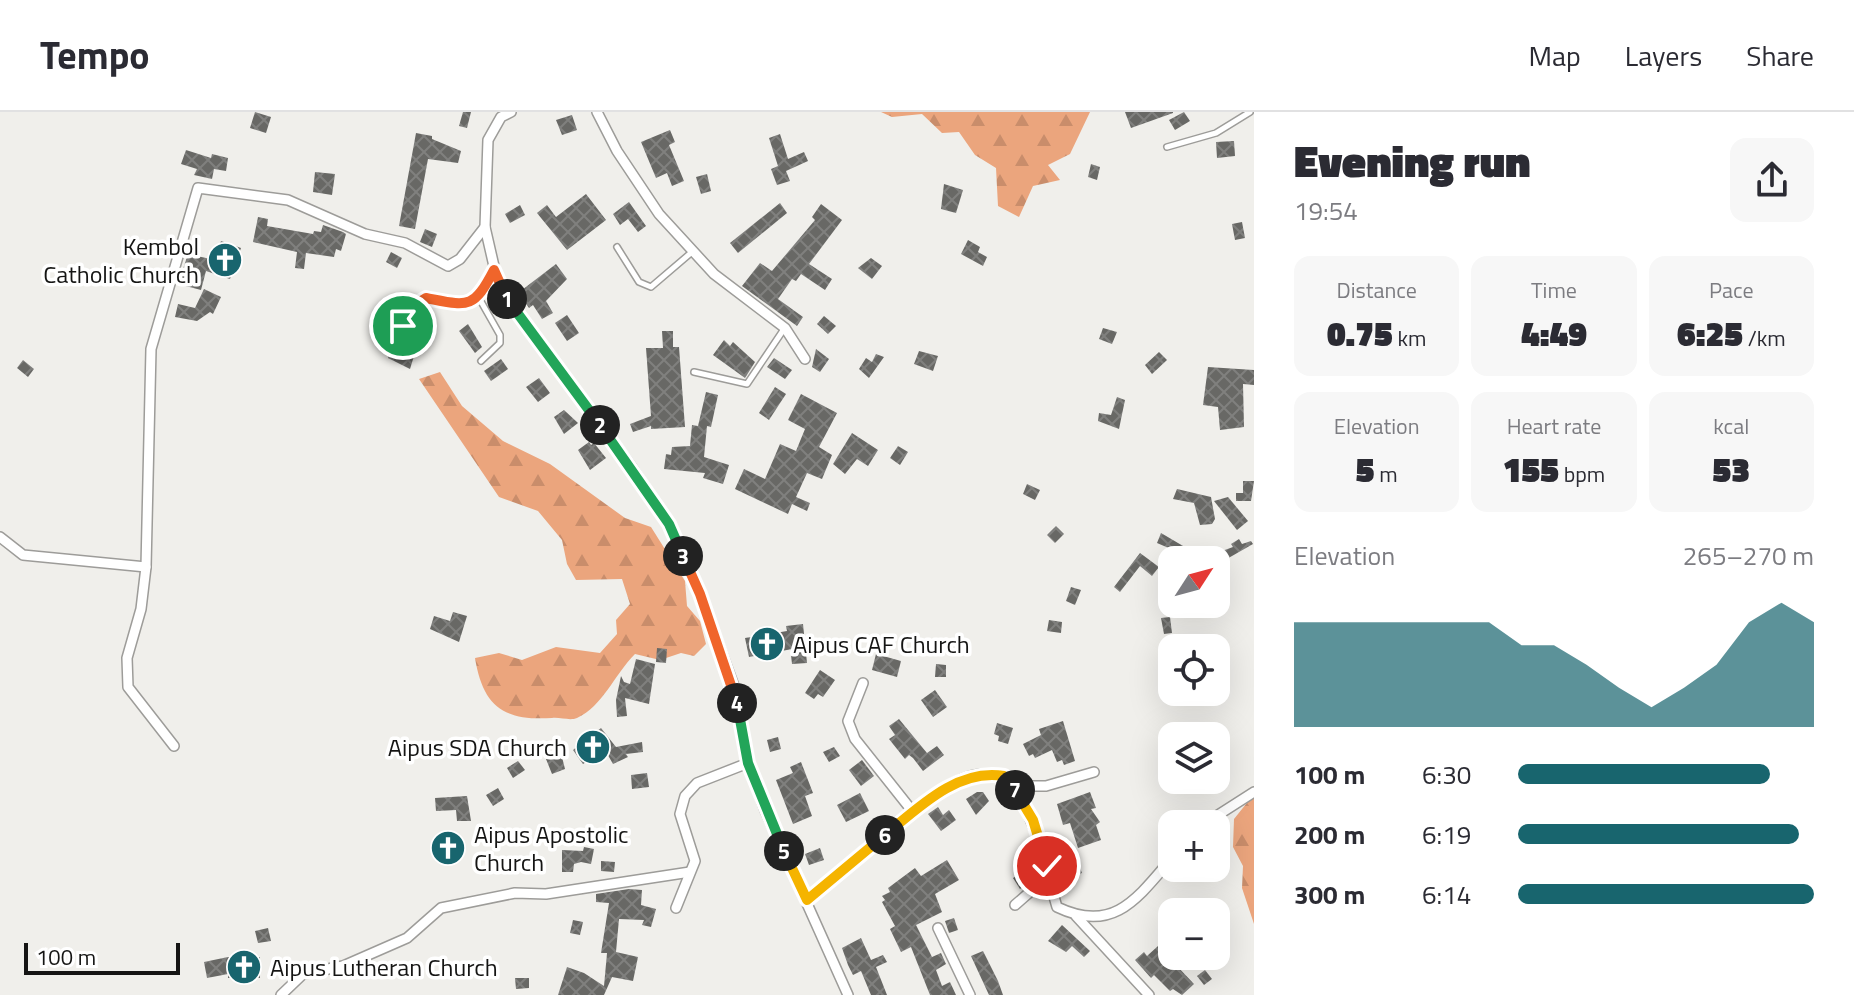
<!DOCTYPE html>
<html lang="en">
<head>
<meta charset="utf-8">
<style>
  body { margin:0; font-family:"Titillium Web",sans-serif; background:#f7f7f7; color:#2b2b33; height:100vh; display:flex; flex-direction:column; font-size:30px; white-space:nowrap }
  * { box-sizing:border-box; margin:0 }
  p { font-size:26px; color:#7c7c81 }
  .icon { flex:none; width:44px; height:44px; fill:none; stroke:currentColor; stroke-width:2; stroke-linecap:round; stroke-linejoin:round }
  .map { position:relative; flex:1; overflow:hidden }
  .side { display:flex; flex-direction:column; background:#fff; width:600px }
  .side>* { flex:none }
  .needle { width:52px; rotate:54deg }
  .tools { position:absolute; left:1158px; top:434px; display:grid; gap:16px }
  .tools a { display:grid; place-items:center; width:72px; height:72px; border-radius:16px; background:#fff; box-shadow:0 8px 32px #0002; font-size:40px }
  .scale { position:absolute; left:24px; bottom:20px; width:156px; box-sizing:border-box; padding-left:8px; border:4px solid #151514; border-top:0; font-size:22px; line-height:28px; white-space:nowrap; color:#151514; -webkit-text-stroke:6px #fff; paint-order:stroke }
  .pin { position:absolute; display:grid; place-items:center; width:68px; height:68px; color:#fff; margin:-34px; border:4px solid #fff; border-radius:50%; box-shadow:0 2px 8px #0007 }
  .km { position:absolute; width:40px; height:40px; margin:-20px; border-radius:50%; background:#222; color:#fff; font-size:22px; line-height:40px; text-align:center }
  .round { display:grid; place-items:center; flex:none; width:84px; height:84px; border-radius:16px; background:#f7f7f7 }
  .head { display:flex; align-items:center; justify-content:space-between; height:136px; padding:0 40px }
  h1 { font-size:44px; font-weight:800; line-height:60px }
  .stats { display:grid; grid-template-columns:repeat(3,1fr); gap:12px; height:136px; padding:8px 40px }
  .stats div { display:grid; align-content:center; border-radius:16px; background:#f7f7f7; text-align:center }
  .stats b { font-size:34px; font-weight:800 }
  .stats small { font-size:22px; font-weight:400 }
  .stats p { font-size:22px }
  .chart { height:224px; padding:16px 40px }
  .chart p { display:flex; justify-content:space-between }
  .chart svg { width:100%; height:144px; margin-top:8px; fill:#18656e; opacity:.7 }
  ul { padding:0 40px; list-style:none; font-size:26px }
  li { display:grid; grid-template-columns:128px 96px 1fr; align-items:center; height:60px }
  li i { height:20px; border-radius:10px; background:#18656e }
  header { display:flex; align-items:center; gap:48px; box-sizing:border-box; height:112px; padding:0 40px; background:#fff; border-bottom:2px solid #e1e1e2 }
  header strong { font-size:38px }
  nav { display:flex; gap:44px; margin-inline-start:auto; font-size:28px }
  main { display:flex; flex:1; min-height:0 }
  .map>svg:first-child { display:block }
</style>
</head>
<body>
<header>
<strong>Tempo</strong>
<nav><a>Map</a><a>Layers</a><a>Share</a></nav>
</header>
<main>
<div class="map">
<svg width="1254" height="883" viewBox="0 0 1254 883">
  <defs>
    <pattern id="forest-firs" width="22" height="20" patternUnits="userSpaceOnUse" patternTransform="scale(2)"><rect width="22" height="20" fill="#eba57d"/><path d="M5 1l3.5 6h-7zM16 11l3.5 6h-7z" fill="#c98d6b"/></pattern>
    <pattern id="building-cross-hatch" width="8" height="8" patternUnits="userSpaceOnUse" patternTransform="scale(2)"><rect width="8" height="8" fill="#686865"/><path d="M0 0l8 8M0 8l8-8" fill="none" stroke="#80807e"/></pattern>
  </defs>
  <rect width="100%" height="100%" fill="#f0efeb"/>
  <g fill="url(#forest-firs)">
    <polygon points="881,0 1090,0 1070,42 1048,53 1060,68 1033,74 1019,105 998,94 996,56 975,43 959,20 942,21 922,2 892,5"/>
    <path d="M440 260 462 294 503 329 550 352 625 406 651 415 685 469 687 494 700 509 706 532 694 544 681 541 660 548 635 542C614 563 603 594 577 606 570 609 560 605 552 606 503 609 483 594 475 546L499 541 522 548 556 535 600 541 617 522 616 508 630 492 622 467 576 468 567 452 562 428 538 399 499 385 419 267Z"/>
    <polygon points="1254,682 1254,812 1242,776 1243,754 1233,735 1234,707"/>
  </g>
  <g fill="url(#building-cross-hatch)">
    <polygon points="255,0 271,5 266,21 250,16"/>
    <polygon points="463,0 471,0 467,16 459,14"/>
    <polygon points="1125,0 1173,0 1173,1 1131,16"/>
    <polygon points="1184,0 1190,9 1175,18 1169,8"/>
    <polygon points="572,3 577,18 562,23 556,8"/>
    <polygon points="670,18 675,30 669,33 684,69 672,74 667,61 656,66 641,30"/>
    <polygon points="416,21 432,24 432,27 461,39 458,51 428,47 415,117 399,114"/>
    <polygon points="780,22 788,47 804,40 808,49 786,59 790,69 777,73 771,57 778,54 769,26"/>
    <polygon points="1234,29 1235,44 1217,46 1216,30"/>
    <polygon points="186,38 211,46 212,42 228,46 226,59 214,57 212,67 194,63 197,57 181,52"/>
    <polygon points="1091,52 1100,55 1097,68 1088,65"/>
    <polygon points="315,60 335,62 332,83 313,80"/>
    <polygon points="707,62 711,79 701,82 696,65"/>
    <polygon points="944,72 963,78 956,101 941,97"/>
    <polygon points="586,82 606,108 567,138 537,101 547,93 556,105"/>
    <polygon points="629,90 646,114 638,120 628,107 620,113 613,102"/>
    <polygon points="780,91 787,101 738,141 730,131"/>
    <polygon points="821,92 842,108 809,152 832,167 825,178 801,162 796,169 792,167 778,187 803,205 797,214 742,174 760,151 772,159 815,108 812,105"/>
    <polygon points="520,93 525,103 510,111 505,102"/>
    <polygon points="258,105 268,107 267,114 313,122 314,119 321,120 323,113 343,120 346,122 341,139 336,137 334,145 306,141 304,157 295,156 297,140 253,130"/>
    <polygon points="1242,110 1245,126 1235,128 1232,112"/>
    <polygon points="425,117 437,122 432,135 420,130"/>
    <polygon points="968,128 980,135 978,140 987,145 983,154 961,142"/>
    <polygon points="221,129 241,136 230,167 206,159 201,178 178,172 188,142 215,148"/>
    <polygon points="391,140 402,146 397,156 386,150"/>
    <polygon points="871,146 882,154 872,167 858,156"/>
    <polygon points="556,152 567,167 546,189 553,201 542,207 533,193 529,196 518,181"/>
    <polygon points="204,177 221,185 213,202 210,200 197,209 175,205 178,192 195,196"/>
    <polygon points="567,203 579,221 567,229 555,211"/>
    <polygon points="824,204 836,214 828,222 817,212"/>
    <polygon points="468,212 482,235 475,241 459,219"/>
    <polygon points="1103,216 1117,220 1112,232 1099,227"/>
    <polygon points="662,219 673,219 673,235 679,235 685,315 651,317 651,314 633,320 630,312 651,304 646,236 663,236"/>
    <polygon points="724,228 730,234 733,230 755,250 745,266 713,243"/>
    <polygon points="816,237 829,247 820,260 812,255"/>
    <polygon points="390,239 414,244 410,257 388,246"/>
    <polygon points="919,239 938,244 933,259 914,252"/>
    <polygon points="1159,240 1167,248 1152,262 1145,253"/>
    <polygon points="876,242 884,245 869,266 859,257 866,246 872,250"/>
    <polygon points="774,246 792,258 785,267 767,255"/>
    <polygon points="501,247 508,257 491,269 484,259"/>
    <polygon points="23,248 34,257 28,265 17,256"/>
    <polygon points="1208,255 1254,258 1254,273 1243,272 1244,315 1220,318 1218,295 1203,293"/>
    <polygon points="539,266 550,281 538,290 526,275"/>
    <polygon points="775,275 786,282 769,308 759,301"/>
    <polygon points="706,280 718,283 711,315 707,314 704,345 729,353 723,372 703,366 705,361 664,357 666,342 671,343 672,335 690,334 692,313 698,314"/>
    <polygon points="801,282 837,301 819,335 832,343 822,367 807,361 796,385 810,391 807,399 792,392 788,402 735,377 744,357 765,367 780,332 796,339 805,317 788,308"/>
    <polygon points="1117,285 1125,288 1119,317 1098,309 1099,301 1111,303"/>
    <polygon points="564,298 578,311 564,322 554,305"/>
    <polygon points="852,321 878,338 868,354 857,347 845,362 833,352"/>
    <polygon points="589,330 591,333 594,331 606,346 590,358 578,338"/>
    <polygon points="898,334 908,340 900,353 890,346"/>
    <polygon points="1243,369 1254,369 1251,389 1236,389 1236,381 1243,381"/>
    <polygon points="1027,372 1040,378 1035,388 1023,382"/>
    <polygon points="1177,377 1211,385 1215,407 1212,412 1200,413 1194,391 1173,387"/>
    <polygon points="1228,385 1248,409 1237,418 1214,389"/>
    <polygon points="1056,414 1064,422 1055,431 1047,423"/>
    <polygon points="1161,421 1195,441 1191,448 1180,442 1178,448 1167,448 1171,437 1157,431"/>
    <polygon points="1239,427 1242,432 1251,429 1253,432 1225,448 1222,439 1233,435 1231,432"/>
    <polygon points="1140,441 1159,455 1152,464 1140,454 1120,480 1114,475"/>
    <polygon points="1217,473 1230,473 1230,483 1217,484"/>
    <polygon points="1071,475 1081,478 1075,493 1066,489"/>
    <polygon points="453,500 467,504 459,530 430,517 434,504 450,509"/>
    <polygon points="1170,505 1172,521 1164,522 1161,506"/>
    <polygon points="1049,508 1062,510 1061,521 1047,519"/>
    <polygon points="803,512 807,551 792,552 791,543 798,536 749,545 745,526 787,519 786,514"/>
    <polygon points="657,536 667,537 666,551 656,550"/>
    <polygon points="876,542 901,549 897,565 872,558"/>
    <polygon points="636,547 655,552 649,592 625,586 627,604 617,605 616,588 621,564 624,570 630,572"/>
    <polygon points="936,552 946,553 946,565 935,565"/>
    <polygon points="820,558 835,568 823,585 818,582 814,587 805,581"/>
    <polygon points="935,578 947,595 933,605 921,588"/>
    <polygon points="899,607 927,641 937,634 944,643 923,659 913,646 909,643 905,647 889,627 895,623 889,614"/>
    <polygon points="1063,609 1075,649 1064,653 1062,648 1057,650 1052,638 1035,646 1033,642 1029,644 1023,632 1041,623 1039,617"/>
    <polygon points="997,611 1013,616 1008,632 998,629 999,624 994,622"/>
    <polygon points="601,616 616,635 642,630 643,640 626,642 628,645 613,652 605,638 583,652 573,638"/>
    <polygon points="778,625 781,637 770,640 767,628"/>
    <polygon points="834,635 840,644 829,650 823,640"/>
    <polygon points="561,641 565,657 552,662 546,647"/>
    <polygon points="862,648 874,664 861,674 849,658"/>
    <polygon points="518,649 525,658 513,666 507,656"/>
    <polygon points="801,650 813,681 805,684 812,704 793,712 776,668 793,661 790,655"/>
    <polygon points="647,661 649,675 632,677 631,663"/>
    <polygon points="498,676 504,687 493,694 486,683"/>
    <polygon points="977,680 983,680 989,689 976,703 966,687"/>
    <polygon points="1090,680 1096,696 1091,697 1100,710 1096,713 1101,728 1078,736 1070,711 1063,713 1057,692"/>
    <polygon points="860,681 869,699 846,710 837,693"/>
    <polygon points="467,684 471,709 457,709 456,698 436,699 435,686"/>
    <polygon points="938,695 943,703 949,698 956,708 941,719 928,702"/>
    <polygon points="454,720 460,748 442,752 436,724"/>
    <polygon points="1070,731 1082,761 1071,765 1060,735"/>
    <polygon points="584,735 594,737 591,752 581,750 574,752 573,760 562,760 562,738 583,739"/>
    <polygon points="820,736 824,748 809,753 805,742"/>
    <polygon points="947,748 959,768 935,782 942,800 916,813 932,845 941,841 946,852 936,858 942,874 950,870 956,883 930,883 911,835 901,840 890,817 895,814 882,790 885,788 882,784 890,780 888,776 915,756 921,764"/>
    <polygon points="601,749 615,750 614,760 601,759"/>
    <polygon points="1038,752 1040,761 1020,777 1013,766"/>
    <polygon points="629,777 642,778 641,793 656,797 651,815 642,813 644,808 619,807 616,840 638,845 633,869 612,865 604,883 558,883 567,855 584,861 604,874 607,841 601,841 609,791 596,790 596,782"/>
    <polygon points="954,806 958,818 949,821 945,809"/>
    <polygon points="573,808 583,810 580,823 570,821"/>
    <polygon points="1167,808 1172,821 1165,825 1158,814"/>
    <polygon points="1062,813 1090,839 1084,845 1072,834 1066,840 1048,829"/>
    <polygon points="268,816 271,829 258,831 255,819"/>
    <polygon points="861,826 871,848 883,843 887,850 876,855 887,883 871,883 861,859 853,863 848,853 842,836"/>
    <polygon points="1158,834 1194,872 1182,883 1173,877 1170,879 1154,863 1151,866 1135,848 1144,840 1147,844"/>
    <polygon points="983,839 998,869 1003,883 989,883 971,844"/>
    <polygon points="260,845 260,866 228,866 228,862 207,866 204,850 228,845"/>
    <polygon points="1205,858 1212,867 1204,873 1197,864"/>
    <polygon points="515,866 529,866 529,876 516,877"/>
  </g>
  <g fill="none" stroke-linecap="round" stroke-linejoin="round">
    <g stroke="#9d9c99" stroke-width="8">
      <g id="lane">
        <polyline points="1167,35 1216,21 1250,0"/>
        <polyline points="617,135 639,170 651,175 692,140"/>
        <polyline points="479,186 500,223 500,231 481,249"/>
        <path d="M405 238C403 218 407 198 426 186 467 194 473 199 493 159"/>
        <polyline points="694,260 747,272 784,217"/>
      </g>
    </g>
    <g stroke="#9d9c99" stroke-width="12">
      <g id="street">
        <polyline points="511,0 501,5 488,28 485,115 499,176 631,354 669,412 700,482 734,574 748,651 765,698 848,883"/>
        <polyline points="597,0 617,39 659,102 714,162 785,216 805,247"/>
        <polyline points="0,425 23,443 146,455"/>
        <polyline points="863,571 848,609 855,627 913,700"/>
        <polyline points="174,634 128,575 127,546 141,497 146,455 151,237 198,76 288,88 365,122 405,131 448,154 460,147 485,115"/>
        <polyline points="1013,674 1046,674 1094,660"/>
        <polyline points="1204,712 1254,680"/>
        <path d="M807 788C848 754 915 688 962 667 976 661 990 661 1004 664 1037 703 1043 748 1057 795 1113 822 1137 787 1172 746"/>
        <polyline points="1015,793 1048,764"/>
        <polyline points="676,796 695,749 680,702 685,684 697,671 748,651"/>
        <polyline points="1076,804 1149,883"/>
        <polyline points="938,816 970,883"/>
        <polyline points="281,883 303,862 343,854 407,826 441,796 515,781 546,782 690,760"/>
      </g>
    </g>
    <use href="#lane" stroke="#fff" stroke-width="5"/>
    <use href="#street" stroke="#fff" stroke-width="9"/>
  </g>
  <g fill="none" stroke-linecap="round" stroke-linejoin="round">
    <g stroke="#fff" stroke-width="16">
      <path id="split-1" d="M403 214 418 191 426 186C468 194 473 198 494 158L507 187"/>
    </g>
    <g stroke="#fff" stroke-width="16">
      <polyline id="split-2" points="507,187 600,313"/>
    </g>
    <g stroke="#fff" stroke-width="16">
      <polyline id="split-3" points="600,313 669,412 683,444"/>
    </g>
    <g stroke="#fff" stroke-width="16">
      <polyline id="split-4" points="683,444 700,482 737,591"/>
    </g>
    <g stroke="#fff" stroke-width="16">
      <polyline id="split-5" points="737,591 748,651 784,739"/>
    </g>
    <g stroke="#fff" stroke-width="16">
      <polyline id="split-6" points="784,739 807,788 885,723"/>
    </g>
    <g stroke="#fff" stroke-width="16">
      <path id="split-7" d="M885 723C919 695 958 656 1004 664L1015 678"/>
    </g>
    <g stroke="#fff" stroke-width="16">
      <polyline id="split-8" points="1015,678 1033,708 1047,754"/>
    </g>
    <use href="#split-1" stroke="#f0652b" stroke-width="10"/>
    <use href="#split-2" stroke="#22a559" stroke-width="10"/>
    <use href="#split-3" stroke="#22a559" stroke-width="10"/>
    <use href="#split-4" stroke="#f0652b" stroke-width="10"/>
    <use href="#split-5" stroke="#22a559" stroke-width="10"/>
    <use href="#split-6" stroke="#f5b400" stroke-width="10"/>
    <use href="#split-7" stroke="#f5b400" stroke-width="10"/>
    <use href="#split-8" stroke="#f5b400" stroke-width="10"/>
  </g>
  <defs>
    <g id="church-disc" transform="scale(1.8)"><circle r="9.5" fill="#18656e" stroke="#fff"/><path d="M-1.2-6h2.4v3.5h3.3v2.4h-3.3V6h-2.4V-.1h-3.3v-2.4h3.3Z" fill="#fff"/></g>
  </defs>
  <g fill-rule="evenodd">
    <use href="#church-disc" x="225" y="148"/>
    <use href="#church-disc" x="767" y="532"/>
    <use href="#church-disc" x="593" y="635"/>
    <use href="#church-disc" x="448" y="736"/>
    <use href="#church-disc" x="244" y="855"/>
  </g>
  <g text-anchor="middle" dominant-baseline="central" stroke-width="7" stroke-linejoin="round" paint-order="stroke">
    <g font-size="24" fill="#151514" stroke="#fff" text-anchor="start">
      <text x="199" y="134" text-anchor="end">Kembol<tspan x="199" dy="28">Catholic Church</tspan></text>
      <text x="793" y="532">Aipus CAF Church</text>
      <text x="567" y="635" text-anchor="end">Aipus SDA Church</text>
      <text x="474" y="722">Aipus Apostolic<tspan x="474" dy="28">Church</tspan></text>
      <text x="270" y="855">Aipus Lutheran Church</text>
    </g>
  </g>
</svg>
<div class="tools">
<a><svg class="needle" viewBox="-14 -14 28 28"><path d="M0-13l5 13h-10z" fill="#e53935"/><path d="M0 13l5-13h-10z" fill="#7c7c81"/></svg></a>
<a><svg class="icon" aria-label="locate" viewBox="0 0 24 24"><circle cx="12" cy="12" r="6"/><path d="M12 2v4M12 18v4M2 12h4M18 12h4"/></svg></a>
<a><svg class="icon" aria-label="layers" viewBox="0 0 24 24"><path d="M12 4l9 5-9 5-9-5zM3 14l9 5 9-5"/></svg></a>
<a>+</a>
<a>−</a>
</div>
<div class="scale">100 m</div>
<div class="pin" style="left:403px;top:214px;background:#1e9e55"><svg class="icon" aria-label="arrive" viewBox="0 0 24 24"><path d="M6 21V4h12l-3 4 3 4H6"/></svg></div>
<div class="pin" style="left:1047px;top:754px;background:#d93025"><svg class="icon" aria-label="check" viewBox="0 0 24 24"><path d="M5 12l5 5 9-10"/></svg></div>
<b class="km" style="left:507px;top:187px">1</b>
<b class="km" style="left:600px;top:313px">2</b>
<b class="km" style="left:683px;top:444px">3</b>
<b class="km" style="left:737px;top:591px">4</b>
<b class="km" style="left:784px;top:739px">5</b>
<b class="km" style="left:885px;top:723px">6</b>
<b class="km" style="left:1015px;top:678px">7</b>
</div>
<section class="side">
<div class="head"><div><h1>Evening run</h1><p>19:54</p></div><a class="round"><svg class="icon" aria-label="share" viewBox="0 0 24 24"><path d="M12 15V3M7 8l5-5 5 5M5 13v7h14v-7"/></svg></a></div>
<div class="stats">
<div><p>Distance</p><b>0.75<small> km</small></b></div>
<div><p>Time</p><b>4:49</b></div>
<div><p>Pace</p><b>6:25<small> /km</small></b></div>
</div>
<div class="stats">
<div><p>Elevation</p><b>5<small> m</small></b></div>
<div><p>Heart rate</p><b>155<small> bpm</small></b></div>
<div><p>kcal</p><b>53</b></div>
</div>
<div class="chart"><p><span>Elevation</span>265–270 m</p>
<svg viewBox="0 0 160 44" preserveAspectRatio="none"><path d="M0 44V12L10 12L20 12L30 12L40 12L50 12L60 12L70 19L80 19L90 25L100 32L110 38L120 32L130 25L140 12L150 6L160 12V44z"/></svg>
</div>
<ul>
<li><b>100 m</b>6:30<i style="width:85%"></i></li>
<li><b>200 m</b>6:19<i style="width:95%"></i></li>
<li><b>300 m</b>6:14<i style="width:100%"></i></li>
</ul>
</section>
</main>
</body>
</html>
